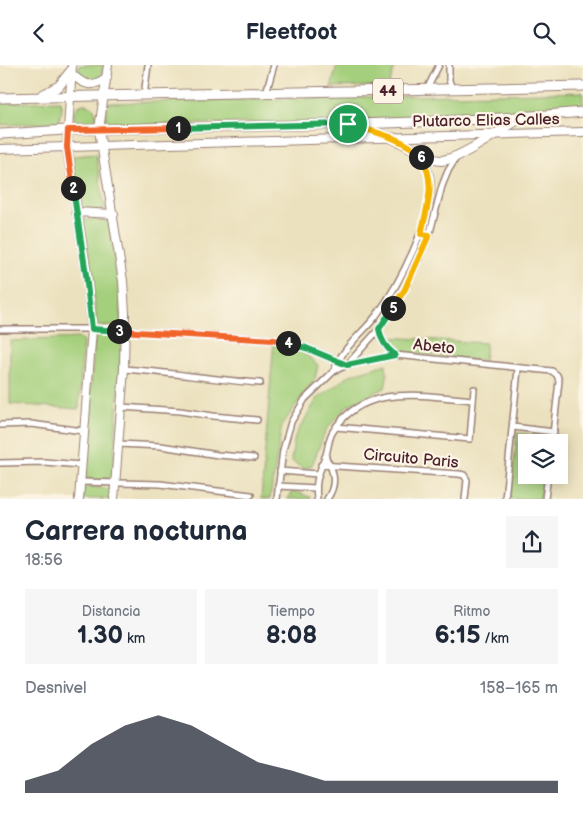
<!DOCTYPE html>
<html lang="es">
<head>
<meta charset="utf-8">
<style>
  body { margin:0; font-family:"Balsamiq Sans",sans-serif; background:#f6f6f7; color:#1f2937; height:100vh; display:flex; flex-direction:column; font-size:19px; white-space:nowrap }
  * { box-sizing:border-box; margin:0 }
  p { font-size:16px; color:#747a83 }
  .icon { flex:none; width:28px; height:28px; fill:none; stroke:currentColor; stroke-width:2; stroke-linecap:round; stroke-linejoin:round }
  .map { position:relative; height:434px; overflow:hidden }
  .side { display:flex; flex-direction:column; background:#fff; flex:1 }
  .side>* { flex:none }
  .tools { position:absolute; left:518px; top:369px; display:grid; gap:10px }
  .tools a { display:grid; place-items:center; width:50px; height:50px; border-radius:0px; background:#fff; box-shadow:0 2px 12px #0003; font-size:25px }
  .pin { position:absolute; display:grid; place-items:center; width:42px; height:42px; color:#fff; margin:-21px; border:2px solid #fff; border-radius:50%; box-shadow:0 1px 5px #0007 }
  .km { position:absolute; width:25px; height:25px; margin:-12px; border-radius:50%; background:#222; color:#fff; font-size:14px; line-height:25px; text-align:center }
  .round { display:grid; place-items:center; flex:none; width:52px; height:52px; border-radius:0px; background:#f6f6f7 }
  .summary { display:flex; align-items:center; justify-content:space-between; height:85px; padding:0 25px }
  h1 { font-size:28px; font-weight:600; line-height:38px }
  .figures { display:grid; grid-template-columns:repeat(3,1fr); gap:8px; height:85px; padding:5px 25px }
  .figures div { display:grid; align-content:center; border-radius:0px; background:#f6f6f7; text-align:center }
  .figures b { font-size:25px; font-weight:600 }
  .figures small { font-size:14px; font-weight:400 }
  .figures p { font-size:14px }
  .chart { height:140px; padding:10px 25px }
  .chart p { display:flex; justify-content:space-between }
  .chart svg { width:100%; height:90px; margin-top:5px; fill:#111827; opacity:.7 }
  header { display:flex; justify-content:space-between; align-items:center; height:65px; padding:0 25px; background:#fff; font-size:22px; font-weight:600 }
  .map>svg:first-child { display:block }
</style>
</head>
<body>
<header><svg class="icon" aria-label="back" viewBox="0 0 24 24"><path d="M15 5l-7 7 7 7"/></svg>Fleetfoot<svg class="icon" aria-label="search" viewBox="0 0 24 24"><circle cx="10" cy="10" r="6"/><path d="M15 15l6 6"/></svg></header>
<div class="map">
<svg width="583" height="434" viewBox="0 0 583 434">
  <rect width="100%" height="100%" fill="#fcf5e5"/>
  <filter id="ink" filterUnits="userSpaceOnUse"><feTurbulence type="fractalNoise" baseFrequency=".02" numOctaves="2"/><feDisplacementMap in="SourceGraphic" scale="10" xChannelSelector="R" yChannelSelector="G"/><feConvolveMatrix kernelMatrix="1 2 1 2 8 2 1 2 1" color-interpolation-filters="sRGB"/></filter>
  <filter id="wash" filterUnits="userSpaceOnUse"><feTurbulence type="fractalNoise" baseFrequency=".0096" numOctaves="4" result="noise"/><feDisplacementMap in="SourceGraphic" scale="20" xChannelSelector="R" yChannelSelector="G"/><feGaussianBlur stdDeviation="1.12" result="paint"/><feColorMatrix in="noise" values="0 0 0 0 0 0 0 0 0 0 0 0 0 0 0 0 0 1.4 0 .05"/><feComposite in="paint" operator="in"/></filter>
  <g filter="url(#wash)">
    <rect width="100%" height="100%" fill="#ebe1be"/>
    <g fill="#a4cf7b" stroke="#777753">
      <polygon points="79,0 103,0 101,13 88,18 78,10"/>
      <polygon points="337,0 395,0 389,21 331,22"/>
      <polygon points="583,27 583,41 564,45 448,52 316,57 105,60 107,38"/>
      <polygon points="61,36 62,45 58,58 0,60 0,38"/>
      <circle cx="85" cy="50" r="11"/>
      <polygon points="96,89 105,145 83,144 75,117 73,91"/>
      <polygon points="90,154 109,156 120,228 121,260 117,261 97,261 93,222 83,156"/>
      <path d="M95 270 118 272 122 275 113 407 112 413C105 417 90 417 84 411Z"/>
      <polygon points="386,272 486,278 484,296 395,286"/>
      <polygon points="78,273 83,277 79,344 10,339 10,276"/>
      <path d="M274 275C291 281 306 287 318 300L315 314 282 360 270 434H261Z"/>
      <polygon points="386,299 387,312 385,323 347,341 326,365 312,400 303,404 291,395 295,371 317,334 350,310"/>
      <polygon points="517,368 547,371 546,377 526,378 526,410 543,410 540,434 510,434"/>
      <polygon points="87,421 110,424 111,434 81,434 82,427"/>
      <polygon points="293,426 310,432 310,434 287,434"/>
    </g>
  </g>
  <g filter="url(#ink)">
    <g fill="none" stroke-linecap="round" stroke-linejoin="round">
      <g stroke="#9a8074" stroke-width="8">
        <g id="street">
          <polyline points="449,0 449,15 452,24"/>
          <polyline points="427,24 439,0"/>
          <polyline points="266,28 274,0"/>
          <polyline points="144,31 148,0"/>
          <polyline points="0,264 92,264 274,275 306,283 347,300 395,290 552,306 557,310 559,316 552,378"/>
          <path d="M379 264C381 275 385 283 395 290"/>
          <path d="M124 304C169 307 214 315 260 318"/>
          <path d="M334 306C341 284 362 269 376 251 398 222 437 148 430 111 428 103 424 96 420 90"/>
          <polyline points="121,342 180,346 213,351 257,355"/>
          <polyline points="0,360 31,359 83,366"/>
          <polyline points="336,362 470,374 474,324"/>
          <polyline points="513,362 554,367"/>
          <polyline points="118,379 161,381 218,390 254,393"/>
          <path d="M325 392C335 406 337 420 327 434"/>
          <polyline points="0,398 44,397 81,400"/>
          <polyline points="321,400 459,409 464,410 467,415 465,434"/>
          <polyline points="280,406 318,409"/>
          <polyline points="80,417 160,419 251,430"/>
          <polyline points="278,421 316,423"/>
          <polyline points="277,434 283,385 291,357 305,334 334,306 347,300 379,264 405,224 429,171 442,121 448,106 456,93"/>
          <path d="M317 434C315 416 318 410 325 393 328 385 328 376 332 368 362 317 425 331 473 335"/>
          <polyline points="505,434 518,304"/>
          <polyline points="545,434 548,410"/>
        </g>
      </g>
      <g stroke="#9a8074" stroke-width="10">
        <g id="secondary">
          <polyline points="72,0 67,82 87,210 92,264 79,434"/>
          <polyline points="108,0 99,65 123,216 125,248 124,304 114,434"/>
          <path d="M70 7C83 20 91 24 107 12"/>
          <polyline points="0,84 583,67"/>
          <polyline points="76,147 114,149"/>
        </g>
      </g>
      <g stroke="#9a8074" stroke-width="11">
        <g id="primary">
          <polyline points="42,30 59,21 70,7"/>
          <polyline points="0,33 583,21"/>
          <path d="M353 60C368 65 385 70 400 77 415 83 428 98 445 95 465 91 500 65 519 54"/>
          <path d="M0 69C23 68 45 66 68 65 240 60 412 62 583 47"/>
        </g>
      </g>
      <use href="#street" stroke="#fff" stroke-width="5"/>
      <use href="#secondary" stroke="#fff" stroke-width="8"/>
      <use href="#primary" stroke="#fff" stroke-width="9"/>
    </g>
  </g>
  <g fill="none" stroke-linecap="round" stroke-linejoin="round" filter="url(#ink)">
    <g stroke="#fff" stroke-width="10">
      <polyline id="split-1" points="178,63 348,59"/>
    </g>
    <g stroke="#fff" stroke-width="10">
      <polyline id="split-2" points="73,123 67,82 68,65 178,63"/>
    </g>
    <g stroke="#fff" stroke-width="10">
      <polyline id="split-3" points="73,123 86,210 92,264 119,266"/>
    </g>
    <g stroke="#fff" stroke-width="10">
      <polyline id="split-4" points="119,266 274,275 288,278"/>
    </g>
    <g stroke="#fff" stroke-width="10">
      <path id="split-5" d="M288 278 306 283 347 300 395 290C386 283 381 276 379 264L393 243"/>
    </g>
    <g stroke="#fff" stroke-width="10">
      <path id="split-6" d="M393 243 405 224 429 170 421 169C427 142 437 117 421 92"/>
    </g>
    <g stroke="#fff" stroke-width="10">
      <path id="split-7" d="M348 59C368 65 409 74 421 92"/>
    </g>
    <use href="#split-1" stroke="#22a559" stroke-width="6"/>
    <use href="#split-2" stroke="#f0652b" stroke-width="6"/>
    <use href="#split-3" stroke="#22a559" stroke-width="6"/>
    <use href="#split-4" stroke="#f0652b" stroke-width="6"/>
    <use href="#split-5" stroke="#22a559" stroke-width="6"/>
    <use href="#split-6" stroke="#f5b400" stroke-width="6"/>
    <use href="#split-7" stroke="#f5b400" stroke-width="6"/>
  </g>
  <g text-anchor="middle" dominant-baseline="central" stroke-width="4.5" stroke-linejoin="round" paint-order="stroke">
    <rect fill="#fcf5e5" stroke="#7f5f63" stroke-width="1" x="373" y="13.5" width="30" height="25" rx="4"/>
    <g font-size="15" font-weight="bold" fill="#4a1f2b">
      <text x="388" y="26">44</text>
    </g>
    <g font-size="16" fill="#4a1f2b" stroke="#fcf5e5">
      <text transform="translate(486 56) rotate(-1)">Plutarco Elias Calles</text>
      <text transform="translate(434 282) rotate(6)">Abeto</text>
      <text transform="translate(411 394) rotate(5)">Circuito Paris</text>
    </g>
  </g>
</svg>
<div class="tools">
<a><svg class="icon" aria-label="layers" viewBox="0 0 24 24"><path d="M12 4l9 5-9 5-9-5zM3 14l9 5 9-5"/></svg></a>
</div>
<div class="pin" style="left:348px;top:59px;background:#1e9e55"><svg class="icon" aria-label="arrive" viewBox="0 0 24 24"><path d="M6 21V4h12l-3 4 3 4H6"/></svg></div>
<b class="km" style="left:178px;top:63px">1</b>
<b class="km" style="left:73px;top:123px">2</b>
<b class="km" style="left:119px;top:266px">3</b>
<b class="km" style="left:288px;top:278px">4</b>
<b class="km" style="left:393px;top:243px">5</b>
<b class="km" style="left:421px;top:92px">6</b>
</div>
<section class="side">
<div class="summary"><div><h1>Carrera nocturna</h1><p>18:56</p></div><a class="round"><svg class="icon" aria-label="share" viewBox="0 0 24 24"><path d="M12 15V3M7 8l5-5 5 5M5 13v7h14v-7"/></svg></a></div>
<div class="figures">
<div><p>Distancia</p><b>1.30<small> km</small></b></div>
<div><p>Tiempo</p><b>8:08</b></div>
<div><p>Ritmo</p><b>6:15<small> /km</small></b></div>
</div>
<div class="chart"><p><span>Desnivel</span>158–165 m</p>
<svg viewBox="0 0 160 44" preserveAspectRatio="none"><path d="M0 44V38L10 33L20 20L30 11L40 6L50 11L60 20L70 29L80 33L90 38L100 38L110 38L120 38L130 38L140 38L150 38L160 38V44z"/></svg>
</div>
</section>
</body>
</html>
